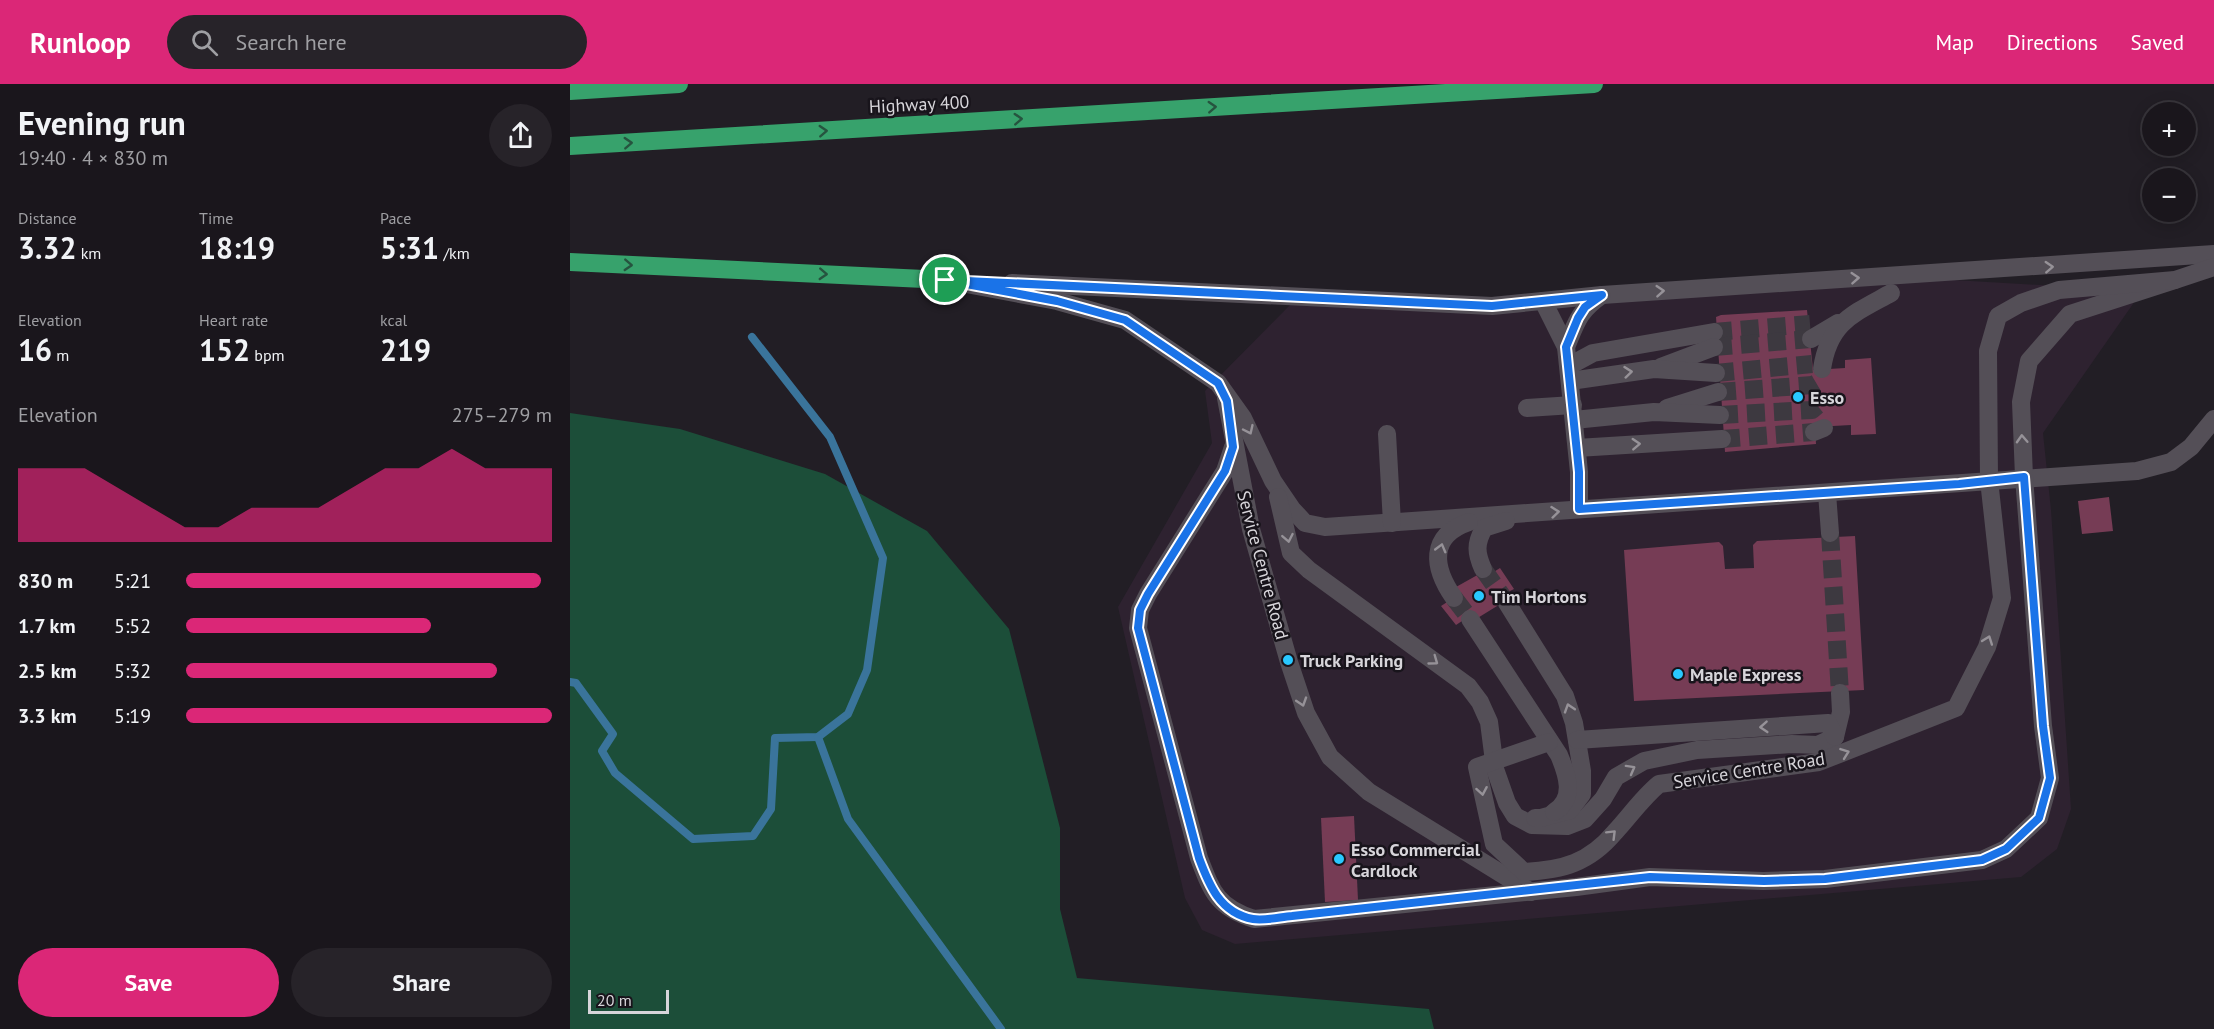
<!DOCTYPE html>
<html lang="en">
<head>
<meta charset="utf-8">
<style>
  body { margin:0; font-family:"PT Sans",sans-serif; background:#272329; color:#f1f3f6; height:100vh; display:flex; flex-direction:column; font-size:22px; white-space:nowrap }
  * { box-sizing:border-box; margin:0 }
  p { font-size:20px; color:#9f9fa3 }
  .icon { flex:none; width:33px; height:33px; fill:none; stroke:currentColor; stroke-width:2; stroke-linecap:round; stroke-linejoin:round }
  .map { position:relative; flex:1; overflow:hidden }
  .side { display:flex; flex-direction:column; background:#1a161c; width:570px }
  .side>* { flex:none }
  .controls { position:absolute; left:1572px; top:18px; display:grid; gap:12px }
  .controls a { display:grid; place-items:center; width:54px; height:54px; border-radius:50%; background:#1a161c; box-shadow:0 3px 15px #0003,0 0 0 2px #38353b; font-size:30px }
  .scale { position:absolute; left:18px; bottom:15px; width:81px; box-sizing:border-box; padding-left:6px; border:3px solid #d7d5da; border-top:0; font-size:16px; line-height:21px; white-space:nowrap; color:#d7d5da; -webkit-text-stroke:4px #18141b; paint-order:stroke }
  .pin { position:absolute; display:grid; place-items:center; width:51px; height:51px; color:#fff; margin:-26px; border:3px solid #fff; border-radius:50%; box-shadow:0 2px 6px #0007 }
  .round { display:grid; place-items:center; flex:none; width:63px; height:63px; border-radius:32px; background:#272329 }
  .headline { display:flex; align-items:center; justify-content:space-between; height:102px; padding:0 18px }
  h1 { font-size:33px; font-weight:800; line-height:45px }
  .metrics { display:grid; grid-template-columns:repeat(3,1fr); gap:9px; height:102px; padding:6px 18px }
  .metrics div { display:grid; align-content:center }
  .metrics b { font-size:30px; font-weight:800 }
  .metrics small { font-size:16px; font-weight:400 }
  .metrics p { font-size:16px }
  .chart { height:168px; padding:12px 18px }
  .chart p { display:flex; justify-content:space-between }
  .chart svg { width:100%; height:108px; margin-top:6px; fill:#db2777; opacity:.7 }
  .cta { display:flex; gap:12px; margin-top:auto; padding:12px 18px }
  .cta a { flex:1; height:69px; border-radius:36px; background:#db2777; color:#fff; font-size:24px; font-weight:800; line-height:69px; text-align:center }
  .cta a+a { background:#272329; color:#f1f3f6 }
  ul { padding:0 18px; list-style:none; font-size:20px }
  li { display:grid; grid-template-columns:96px 72px 1fr; align-items:center; height:45px }
  li i { height:15px; border-radius:8px; background:#db2777 }
  header { display:flex; align-items:center; gap:36px; box-sizing:border-box; height:84px; padding:0 30px; background:#db2777; color:#fff }
  header strong { font-size:28px }
  nav { display:flex; gap:33px; margin-inline-start:auto; font-size:21px }
  .search { width:420px; height:54px; background:#272329; display:flex; align-items:center; gap:15px; box-sizing:border-box; padding:0 21px; border-radius:33px; color:#9f9fa3; font-size:22px }
  main { display:flex; flex:1; min-height:0 }
  .map>svg:first-child { display:block }
</style>
</head>
<body>
<header>
<strong>Runloop</strong>
<div class="search"><svg class="icon" aria-label="search" viewBox="0 0 24 24"><circle cx="10" cy="10" r="6"/><path d="M15 15l6 6"/></svg>Search here</div>
<nav><a>Map</a><a>Directions</a><a>Saved</a></nav>
</header>
<main>
<section class="side">
<div class="headline"><div><h1>Evening run</h1><p>19:40 · 4 × 830 m</p></div><a class="round"><svg class="icon" aria-label="share" viewBox="0 0 24 24"><path d="M12 15V3M7 8l5-5 5 5M5 13v7h14v-7"/></svg></a></div>
<div class="metrics">
<div><p>Distance</p><b>3.32<small> km</small></b></div>
<div><p>Time</p><b>18:19</b></div>
<div><p>Pace</p><b>5:31<small> /km</small></b></div>
</div>
<div class="metrics">
<div><p>Elevation</p><b>16<small> m</small></b></div>
<div><p>Heart rate</p><b>152<small> bpm</small></b></div>
<div><p>kcal</p><b>219</b></div>
</div>
<div class="chart"><p><span>Elevation</span>275–279 m</p>
<svg viewBox="0 0 160 44" preserveAspectRatio="none"><path d="M0 44V14L10 14L20 14L30 22L40 30L50 38L60 38L70 30L80 30L90 30L100 22L110 14L120 14L130 6L140 14L150 14L160 14V44z"/></svg>
</div>
<ul>
<li><b>830 m</b>5:21<i style="width:97%"></i></li>
<li><b>1.7 km</b>5:52<i style="width:67%"></i></li>
<li><b>2.5 km</b>5:32<i style="width:85%"></i></li>
<li><b>3.3 km</b>5:19<i style="width:100%"></i></li>
</ul>
<div class="cta"><a>Save</a><a>Share</a></div>
</section>
<div class="map">
<svg width="1644" height="945" viewBox="0 0 1644 945">
  <rect width="100%" height="100%" fill="#221e25"/>
  <polygon fill="#2e2230" points="1350,194 1572,207 1473,349 1481,426 1501,725 1487,765 1451,793 665,860 632,846 615,814 548,523 642,359 635,307 722,219 1032,211"/>
  <polygon fill="#1c4e39" points="0,329 110,345 255,390 357,447 439,545 490,744 490,825 507,894 859,925 864,945 0,945"/>
  <g fill="none" stroke-linecap="round" stroke-linejoin="round">
    <g stroke="#3a749b" stroke-width="8">
      <polyline points="0,598 6,599 43,650 32,667 45,689 123,755 183,752 201,725 205,654 248,653 278,630 297,586 313,474 260,353 182,253"/>
      <polyline points="248,653 278,735 431,945"/>
    </g>
  </g>
  <g fill="#763c55">
    <polygon points="1237,226 1243,286 1275,284 1275,276 1301,274 1306,350 1281,351 1281,341 1245,343 1246,360 1155,368 1146,233 1151,231"/>
    <polygon points="1539,413 1543,447 1512,450 1508,417"/>
    <polygon points="1285,452 1294,606 1064,617 1054,466 1149,458 1153,462 1155,485 1184,484 1183,461 1187,457"/>
    <polygon points="930,484 944,505 932,511 932,519 906,535 898,533 886,541 871,522 885,513 886,503 911,489 919,491"/>
    <polygon points="784,732 788,816 755,818 751,734"/>
  </g>
  <g fill="none" stroke-linecap="round" stroke-linejoin="round">
    <g stroke="#3d3940" stroke-width="18" stroke-dasharray="18 9" stroke-linecap="butt">
      <polyline points="1144,248 1240,240"/>
      <polyline points="1144,263 1241,255"/>
      <polyline points="1146,289 1242,280"/>
      <polyline points="1148,308 1243,301 1253,295"/>
      <polyline points="1150,331 1242,326 1253,317"/>
      <polyline points="1152,355 1244,348"/>
      <polyline points="1260,449 1270,609"/>
      <polyline points="913,485 937,519"/>
      <polyline points="884,514 900,535"/>
    </g>
    <g stroke="#544f57" stroke-width="18">
      <polyline points="375,196 487,217 555,236 648,299 673,334 703,397 722,425 735,439 755,443 1567,387 1601,378 1621,363 1644,335"/>
      <polyline points="442,199 922,222 1032,211 1644,170"/>
      <polyline points="973,217 996,263 1009,388 1009,425"/>
      <polyline points="1241,255 1268,239"/>
      <path d="M996 263C1007 237 1008 228 1032 211"/>
      <polyline points="999,282 1023,269 1144,248"/>
      <polyline points="1091,283 1144,263"/>
      <path d="M1252 285C1259 238 1283 230 1321 209"/>
      <polyline points="1000,297 1084,285 1146,289"/>
      <polyline points="656,314 681,445 719,578 736,629 760,673 799,708 961,808"/>
      <polyline points="957,324 1003,321"/>
      <polyline points="1097,324 1148,308"/>
      <polyline points="1004,336 1084,328 1150,331"/>
      <polyline points="1244,348 1254,344"/>
      <polyline points="817,350 822,439"/>
      <path d="M663 363 655 387 578 510 570 526 568 544 629 774C642 808 647 823 684 835L1006 803 1080 793 1193 797 1255 795 1412 776 1436 765 1469 734 1480 694 1473 642 1454 393 1451 318 1459 277 1500 230 1605 196"/>
      <polyline points="1007,364 1152,355"/>
      <polyline points="1257,409 1260,449"/>
      <polyline points="708,413 721,469 739,486 898,602 910,618 919,638 925,685 937,719 945,732 962,741 997,742 1015,735 1033,715 1046,693 1074,677 1127,666 1222,660 1248,661 1265,653 1271,628 1270,609"/>
      <path d="M913 485C906 469 905 460 914 444L936 437"/>
      <path d="M884 514C863 484 858 452 899 438"/>
      <polyline points="937,519 995,612 1004,639 1012,687 1012,710 1000,726 971,734 965,734"/>
      <path d="M900 535 989 671C997 690 1006 715 984 728"/>
      <polyline points="1007,656 1258,639 1265,653"/>
      <path d="M979 658 907 683 924 760 954 788C993 786 1019 779 1045 748 1060 732 1072 714 1089 700L1249 678 1386 624 1417 563 1432 514 1419 396 1418 267 1428 232 1451 219 1489 206 1605 196 1644 183"/>
    </g>
    <g stroke="#37a26c" stroke-width="18">
      <polyline points="0,7 109,0"/>
      <polyline points="0,62 1024,0"/>
      <polyline points="0,178 375,196"/>
    </g>
  </g>
  <defs><path id="oneway-chevron" d="M-2-3.5L2.5 0L-2 3.5" fill="none" stroke-width="1.6" stroke-linecap="round" stroke-linejoin="round" transform="scale(1.5)"/></defs>
  <g stroke="#26543f">
    <use href="#oneway-chevron" transform="translate(642 23) rotate(-3)"/>
    <use href="#oneway-chevron" transform="translate(448 35) rotate(-3)"/>
    <use href="#oneway-chevron" transform="translate(253 47) rotate(-3)"/>
    <use href="#oneway-chevron" transform="translate(58 59) rotate(-3)"/>
    <use href="#oneway-chevron" transform="translate(58 181) rotate(3)"/>
    <use href="#oneway-chevron" transform="translate(253 190) rotate(3)"/>
  </g>
  <g stroke="#969298">
    <use href="#oneway-chevron" transform="translate(1479 183) rotate(-3)"/>
    <use href="#oneway-chevron" transform="translate(1285 194) rotate(-4)"/>
    <use href="#oneway-chevron" transform="translate(1090 207) rotate(-4)"/>
    <use href="#oneway-chevron" transform="translate(1058 288) rotate(-6)"/>
    <use href="#oneway-chevron" transform="translate(679 346) rotate(65)"/>
    <use href="#oneway-chevron" transform="translate(1452 355) rotate(-93)"/>
    <use href="#oneway-chevron" transform="translate(1066 360) rotate(-3)"/>
    <use href="#oneway-chevron" transform="translate(985 428) rotate(-6)"/>
    <use href="#oneway-chevron" transform="translate(718 454) rotate(79)"/>
    <use href="#oneway-chevron" transform="translate(871 464) rotate(-75)"/>
    <use href="#oneway-chevron" transform="translate(1418 556) rotate(-70)"/>
    <use href="#oneway-chevron" transform="translate(864 577) rotate(36)"/>
    <use href="#oneway-chevron" transform="translate(732 618) rotate(72)"/>
    <use href="#oneway-chevron" transform="translate(999 624) rotate(-108)"/>
    <use href="#oneway-chevron" transform="translate(1194 643) rotate(176)"/>
    <use href="#oneway-chevron" transform="translate(1275 669) rotate(-20)"/>
    <use href="#oneway-chevron" transform="translate(1061 685) rotate(-29)"/>
    <use href="#oneway-chevron" transform="translate(912 707) rotate(80)"/>
    <use href="#oneway-chevron" transform="translate(1042 750) rotate(-45)"/>
  </g>
  <g fill="none" stroke-linecap="round" stroke-linejoin="round">
    <g stroke="#fff" stroke-width="12">
      <path id="route" d="M375 196 922 222 1032 211 1015 223 1008 234 996 263 1009 388V425L1389 400 1454 393 1473 642 1480 694 1469 734 1436 765 1412 776 1255 795 1194 797 1080 793 722 832C710 833 695 837 683 835 650 829 639 801 629 774L568 544 570 526 578 510 655 387 663 363 657 317 648 299 555 236 487 217Z"/>
    </g>
    <use href="#route" stroke="#1a73e8" stroke-width="8"/>
  </g>
  <g fill="#29c8ff" stroke="#18141b" stroke-width="2">
    <circle cx="1228" cy="313" r="6"/>
    <circle cx="909" cy="512" r="6"/>
    <circle cx="718" cy="576" r="6"/>
    <circle cx="1108" cy="590" r="6"/>
    <circle cx="769" cy="775" r="6"/>
  </g>
  <g text-anchor="middle" dominant-baseline="central" stroke-width="5" stroke-linejoin="round" paint-order="stroke">
    <g font-size="18" fill="#d7d5da" stroke="#18141b">
      <text transform="translate(349 20) rotate(-3)">Highway 400</text>
      <text transform="translate(693 481) rotate(75)">Service Centre Road</text>
      <text transform="translate(1179 686) rotate(-9)">Service Centre Road</text>
    </g>
    <g font-size="18" font-weight="bold" fill="#d7d5da" stroke="#18141b" text-anchor="start">
      <text x="1240" y="313">Esso</text>
      <text x="921" y="512">Tim Hortons</text>
      <text x="730" y="576">Truck Parking</text>
      <text x="1120" y="590">Maple Express</text>
      <text x="781" y="765">Esso Commercial<tspan x="781" dy="21">Cardlock</tspan></text>
    </g>
  </g>
</svg>
<div class="controls">
<a>+</a>
<a>−</a>
</div>
<div class="scale">20 m</div>
<div class="pin" style="left:375px;top:196px;background:#1e9e55"><svg class="icon" aria-label="arrive" viewBox="0 0 24 24"><path d="M6 21V4h12l-3 4 3 4H6"/></svg></div>
</div>
</main>
</body>
</html>
